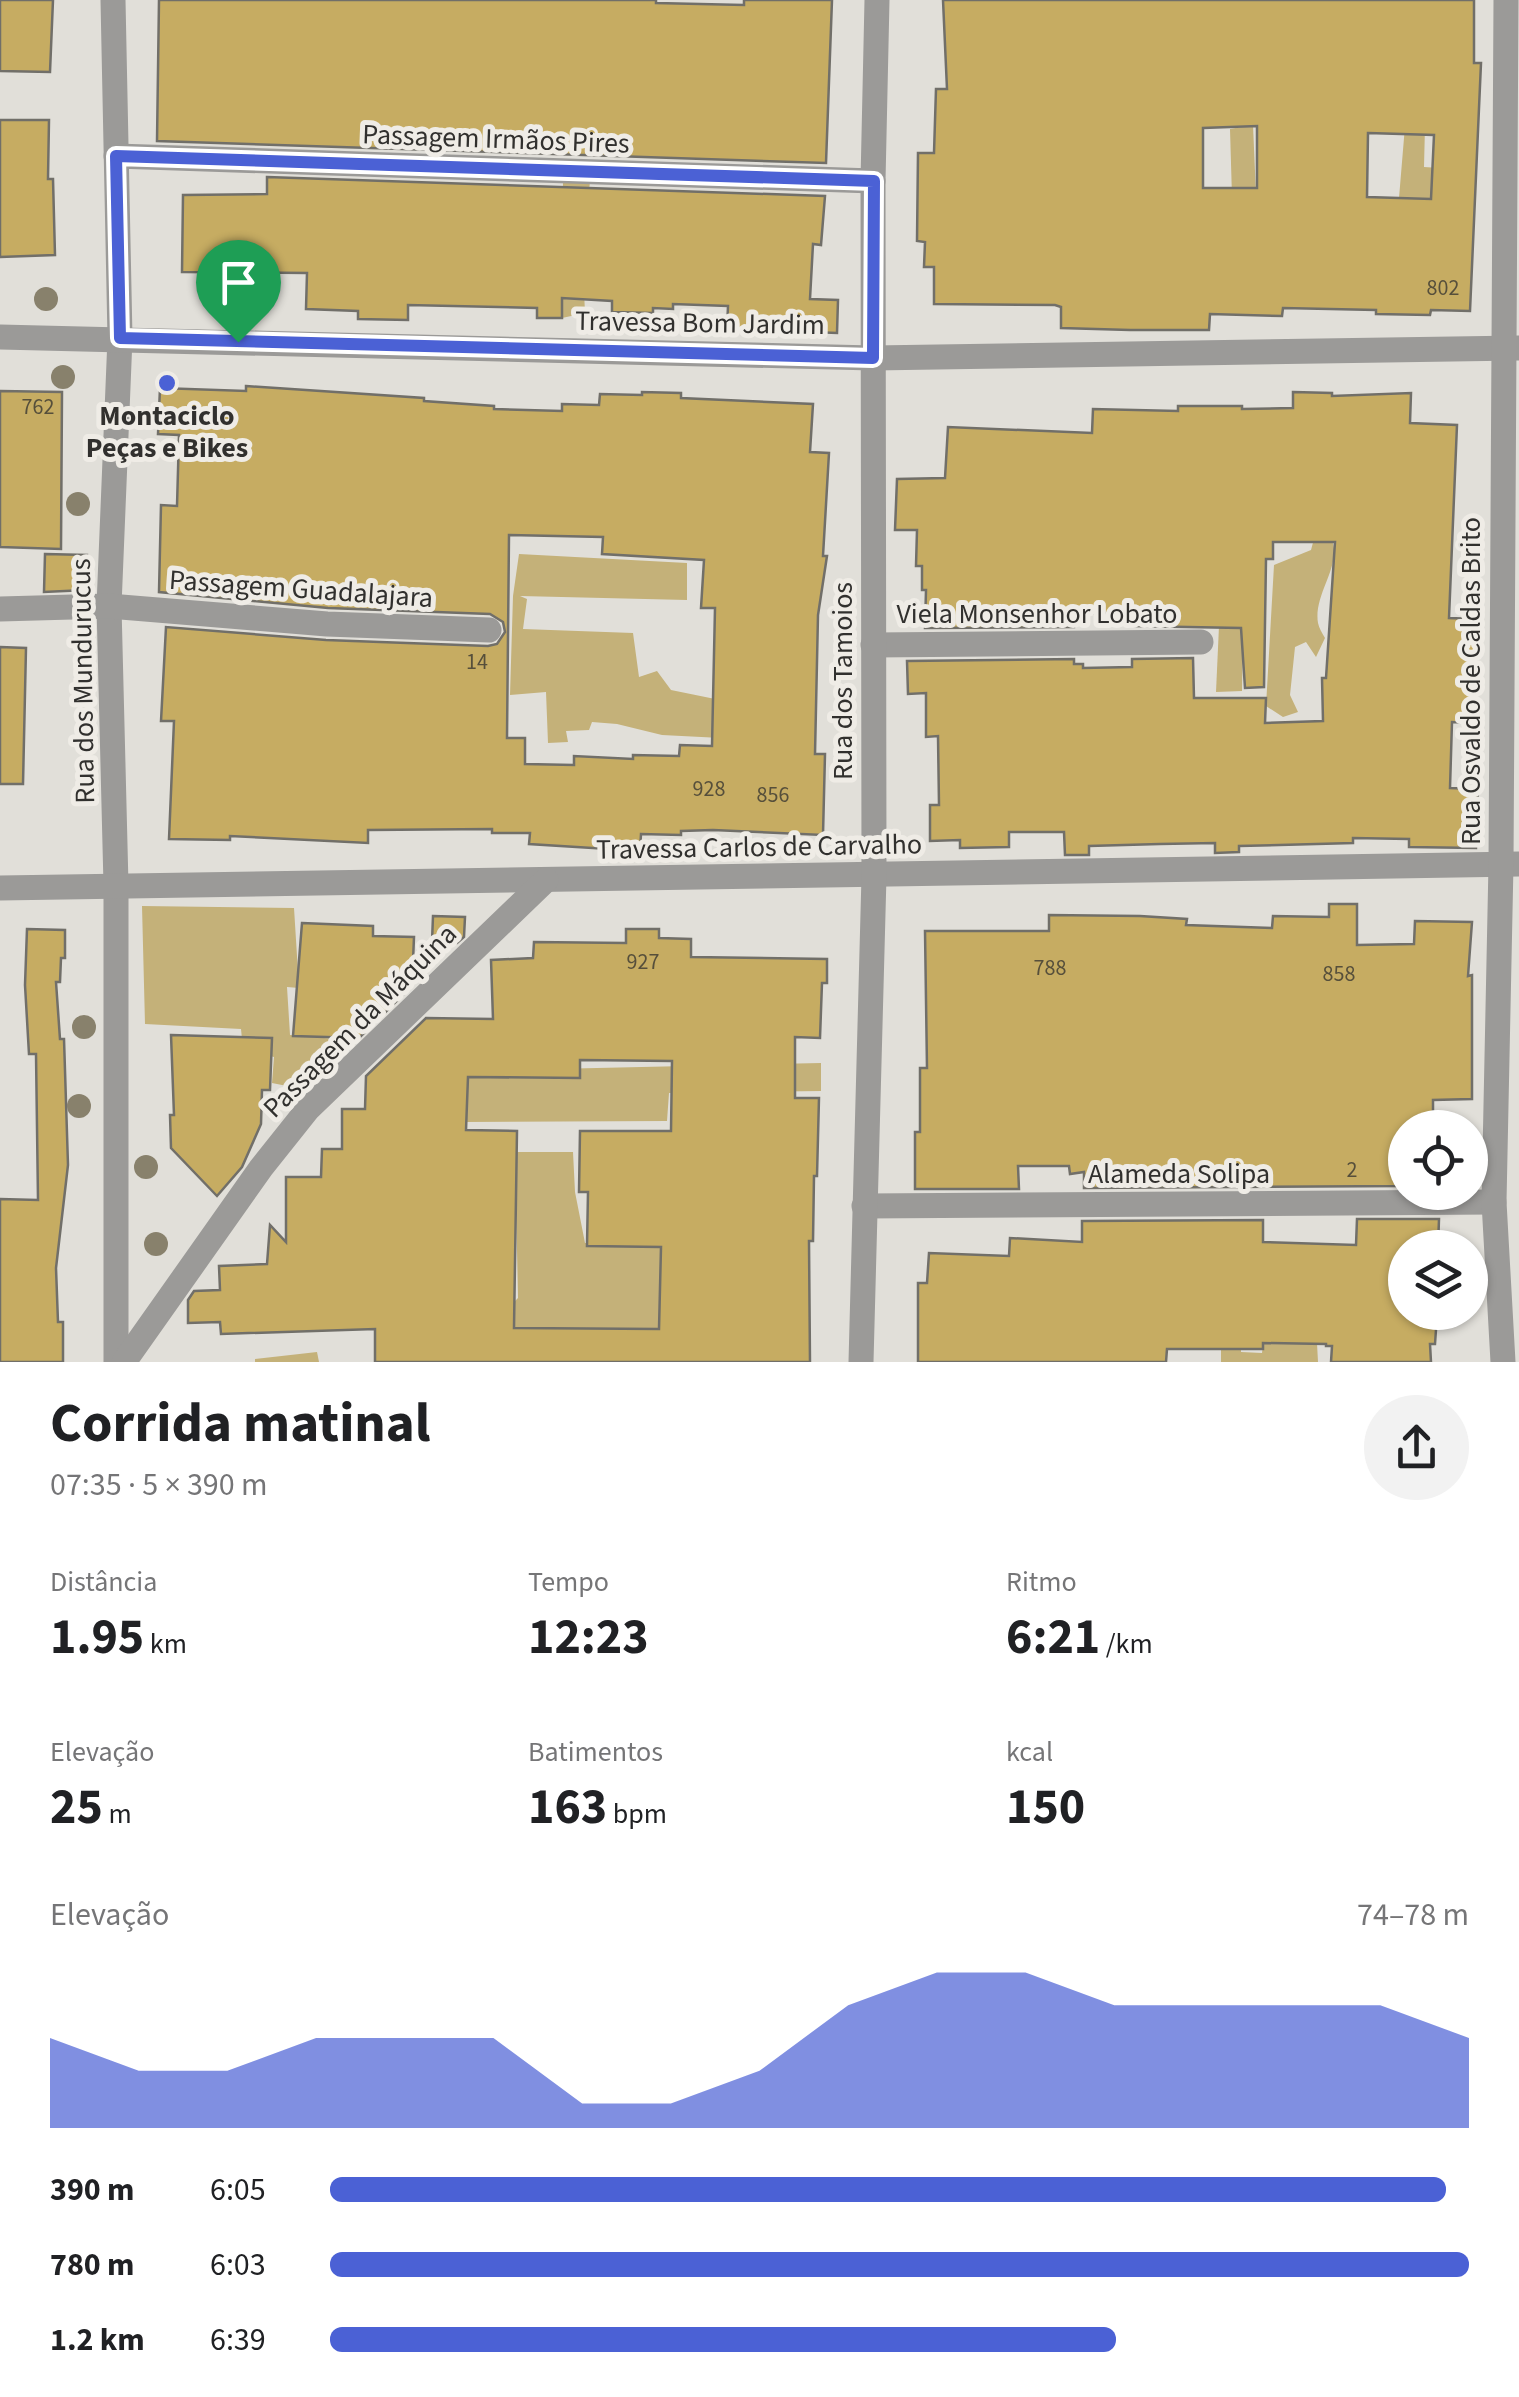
<!DOCTYPE html>
<html lang="pt">
<head>
<meta charset="utf-8">
<style>
  body { margin:0; font-family:"Source Sans 3",sans-serif; background:#f2f2f2; color:#202124; height:100vh; display:flex; flex-direction:column; font-size:38px; white-space:nowrap }
  * { box-sizing:border-box; margin:0 }
  p { font-size:32px; color:#757577 }
  .icon { flex:none; width:55px; height:55px; fill:none; stroke:currentColor; stroke-width:2; stroke-linecap:round; stroke-linejoin:round }
  .map { position:relative; height:1362px; overflow:hidden }
  .panel { display:flex; flex-direction:column; background:#fff; flex:1 }
  .panel>* { flex:none }
  .fabs { position:absolute; left:1388px; top:1110px; display:grid; gap:20px }
  .fabs a { display:grid; place-items:center; width:100px; height:100px; border-radius:50%; background:#fff; box-shadow:0 2px 8px #0004; font-size:50px }
  .pin { position:absolute; display:grid; place-items:center; width:85px; height:85px; color:#fff; margin:-102px -42px; border-radius:50% 50% 50% 0; rotate:-45deg; box-shadow:0 0 10px #0007 }
  .pin .icon { rotate:45deg }
  .round { display:grid; place-items:center; flex:none; width:105px; height:105px; border-radius:52px; background:#f2f2f2 }
  .headline { display:flex; align-items:center; justify-content:space-between; height:170px; padding:0 50px }
  h1 { font-size:55px; font-weight:700; line-height:75px }
  .figures { display:grid; grid-template-columns:repeat(3,1fr); gap:15px; height:170px; padding:10px 50px }
  .figures div { display:grid; align-content:center }
  .figures b { font-size:50px; font-weight:700 }
  .figures small { font-size:28px; font-weight:400 }
  .figures p { font-size:28px }
  .chart { height:280px; padding:20px 50px }
  .chart p { display:flex; justify-content:space-between }
  .chart svg { width:100%; height:180px; margin-top:10px; fill:#4b61d5; opacity:.7 }
  ul { padding:0 50px; list-style:none; font-size:32px }
  li { display:grid; grid-template-columns:160px 120px 1fr; align-items:center; height:75px }
  li i { height:25px; border-radius:12px; background:#4b61d5 }
  .map>svg:first-child { display:block }
</style>
</head>
<body>
<div class="map">
<svg width="1519" height="1362" viewBox="0 0 1519 1362">
  <rect width="100%" height="100%" fill="#e1dfd9"/>
  <g fill="#c4b179">
    <polygon points="1253,125 1256,195 1232,197 1230,129"/>
    <polygon points="1405,126 1425,126 1424,167 1471,170 1470,199 1399,198"/>
    <polygon points="563,182 590,182 582,246 585,313 562,318"/>
    <path d="M1318 524C1357 552 1312 588 1318 623 1319 628 1322 633 1325 638L1316 657 1306 642 1295 647 1290 695 1298 712 1283 717 1266 706 1274 565 1311 550Z"/>
    <polygon points="519,554 687,563 687,600 520,596 527,599 523,629 633,633 639,677 657,671 671,690 720,700 721,738 662,735 617,724 592,722 589,730 566,731 568,742 548,743 546,692 510,695 513,596"/>
    <polygon points="1219,626 1243,627 1242,691 1216,692"/>
    <polygon points="142,906 294,908 299,988 287,987 290,1035 335,1039 332,1062 302,1089 272,1083 274,1057 243,1049 241,1029 145,1024"/>
    <polygon points="821,1063 821,1091 669,1093 667,1121 463,1122 459,1071"/>
    <polygon points="515,1152 573,1152 575,1192 585,1243 662,1241 668,1330 505,1331 513,1303 518,1298"/>
    <polygon points="1270,1338 1317,1343 1318,1362 1221,1362 1221,1341 1241,1344 1241,1352 1262,1353 1263,1344"/>
    <polygon points="317,1352 319,1362 255,1362 255,1359"/>
  </g>
  <g fill="#c6ac62" stroke="#716f69" stroke-width="2.5" fill-rule="evenodd">
    <polygon points="0,0 53,0 50,72 0,71"/>
    <polygon points="159,0 656,0 656,3 744,5 744,0 832,0 826,163 157,141"/>
    <path d="M943 0H1474V63H1481L1470 311 1431 310 1430 315 1376 314V310L1283 308 1282 316 1210 314 1209 330H1130L1061 328V307L1055 305 934 304V267H924L925 242 917 241 918 153H934L936 89H947ZM1257 126V188H1203V128ZM1368 133 1434 135 1431 199 1367 197Z"/>
    <polygon points="0,120 49,120 48,179 53,179 55,255 0,257"/>
    <polygon points="267,177 825,196 821,245 813,244 810,299 838,300 837,333 727,329 728,306 673,304 673,309 653,308 653,313 612,312 612,301 562,298 562,318 537,318 537,308 408,305 408,320 358,319 358,311 306,309 307,273 182,272 183,195 267,194"/>
    <path d="M246 386 424 398V401L494 406V409L562 411V404L599 405 600 394 642 395V392L681 393V398L813 404 810 452 829 453 823 556H827L818 615 815 754H825L823 835 713 830 681 831V835L641 834 640 851 529 844 530 833H492V829L368 830V843L230 836V840L169 839 174 721H161L166 627 326 640 488 646 497 644 505 632 503 622 490 614 328 608 159 592 161 505 177 506 179 435 158 434 160 388 246 391ZM509 535 603 537 602 554 704 560 701 608H715L712 746 680 745 679 756 633 755V759L574 756V765L525 764V738H507Z"/>
    <polygon points="0,391 62,392 61,549 0,547"/>
    <polygon points="1293,392 1332,393 1332,396 1411,393 1410,423 1457,425 1449,618 1475,619 1475,656 1470,723 1452,722 1450,788 1478,789 1476,848 1409,847 1409,839 1353,838 1353,843 1239,846 1239,852 1215,853 1215,843 1160,844 1089,846 1089,855 1065,855 1064,832 1009,832 1009,847 960,848 960,840 930,841 930,805 939,805 938,736 926,737 926,693 908,694 907,661 1074,659 1074,664 1083,664 1083,668 1132,667 1132,659 1193,658 1194,698 1266,698 1265,723 1323,721 1322,678 1326,678 1335,542 1273,542 1273,559 1266,559 1264,687 1245,688 1241,628 1133,626 1133,612 1074,614 1074,627 925,628 926,590 922,590 922,566 916,566 917,530 895,530 897,479 945,478 948,427 1092,433 1093,409 1178,411 1178,406 1242,406 1242,409 1293,408"/>
    <polygon points="45,554 87,555 86,590 44,592"/>
    <polygon points="0,647 26,648 23,784 0,784"/>
    <polygon points="1329,904 1357,904 1357,945 1414,944 1415,921 1472,922 1468,976 1472,975 1472,1099 1433,1100 1433,1128 1405,1128 1405,1186 1084,1188 1084,1172 1070,1174 1069,1166 1018,1166 1019,1189 915,1189 915,1132 920,1132 920,1068 927,1068 925,931 1049,931 1049,915 1140,916 1187,919 1186,925 1272,928 1273,916 1329,917"/>
    <polygon points="433,916 465,917 464,937 457,943 432,942"/>
    <polygon points="302,923 373,926 373,936 414,937 412,986 359,1038 293,1036"/>
    <polygon points="27,929 65,930 65,958 61,958 60,982 56,982 60,1039 64,1039 68,1165 56,1268 58,1322 63,1322 63,1362 0,1362 0,1199 38,1200 36,1054 29,1054 25,985"/>
    <path d="M626 929H659V938L691 939V957L827 959V983H822L820 1038 795 1037V1098H819L817 1176H814L813 1241H809L810 1362H375V1329L221 1334 220 1322 188 1323V1300L194 1291 220 1290 219 1266 267 1264 270 1225 286 1242V1177H321L322 1149H342V1109H365L366 1076 426 1018 493 1019 491 960 533 958 534 942 626 943ZM580 1060 672 1061 671 1131H580L579 1192H588L587 1246 661 1247 659 1329 514 1328 517 1131 466 1130 468 1077 580 1078Z"/>
    <polygon points="171,1035 272,1038 270,1090 262,1090 261,1124 242,1167 217,1196 171,1148 170,1115 174,1115"/>
    <polygon points="1357,1219 1439,1219 1438,1248 1405,1248 1405,1312 1437,1315 1435,1344 1430,1344 1431,1362 1331,1362 1332,1346 1326,1346 1326,1344 1263,1343 1263,1349 1167,1349 1166,1362 918,1362 918,1283 927,1283 929,1253 1009,1256 1010,1238 1082,1242 1082,1221 1263,1220 1263,1242 1356,1245"/>
  </g>
  <g fill="none" stroke-linecap="round" stroke-linejoin="round">
    <g stroke="#9b9a98" stroke-width="25">
      <polyline points="113,0 120,338 109,606 116,885 116,1362"/>
      <polyline points="116,156 873,181"/>
      <polyline points="0,337 873,358 1519,348"/>
      <polyline points="0,609 109,606 327,624 489,630"/>
      <polyline points="873,645 1201,642"/>
      <polyline points="0,888 1519,864"/>
      <polyline points="864,1206 1494,1202"/>
      <polyline points="124,1362 261,1168 308,1109 546,880"/>
      <polyline points="1503,1362 1494,1202 1501,864 1506,0"/>
    </g>
    <polyline stroke="#9b9a98" stroke-width="25" points="861,1362 874,876 873,181 877,0"/>
  </g>
  <g fill="#88816c">
    <circle cx="46" cy="299" r="12"/>
    <circle cx="63" cy="377" r="12"/>
    <circle cx="78" cy="504" r="12"/>
    <circle cx="84" cy="1027" r="12"/>
    <circle cx="79" cy="1106" r="12"/>
    <circle cx="146" cy="1167" r="12"/>
    <circle cx="156" cy="1244" r="12"/>
  </g>
  <g fill="none" stroke-linecap="round" stroke-linejoin="round">
    <g stroke="#fff" stroke-width="20">
      <polygon id="route" points="116,156 874,181 873,358 120,338"/>
    </g>
    <use href="#route" stroke="#4b61d5" stroke-width="12"/>
  </g>
  <circle fill="#4b61d5" stroke="#efece6" stroke-width="4" cx="167" cy="383" r="10"/>
  <g text-anchor="middle" dominant-baseline="central" stroke-width="10" stroke-linejoin="round" paint-order="stroke">
    <g font-size="22" fill="#564f3b">
      <text x="1443" y="288">802</text>
      <text x="38" y="407">762</text>
      <text x="477" y="662">14</text>
      <text x="709" y="789">928</text>
      <text x="773" y="795">856</text>
      <text x="643" y="962">927</text>
      <text x="1050" y="968">788</text>
      <text x="1339" y="974">858</text>
      <text x="1352" y="1170">2</text>
    </g>
    <g font-size="28" fill="#31302e" stroke="#efece6">
      <text transform="translate(496 139) rotate(2)">Passagem Irmãos Pires</text>
      <text transform="translate(700 323) rotate(1)">Travessa Bom Jardim</text>
      <text transform="translate(301 589) rotate(4)">Passagem Guadalajara</text>
      <text x="1037" y="614">Viela Monsenhor Lobato</text>
      <text transform="translate(83 681) rotate(-91)">Rua dos Mundurucus</text>
      <text transform="translate(843 681) rotate(-90)">Rua dos Tamoios</text>
      <text transform="translate(1471 681) rotate(-90)">Rua Osvaldo de Caldas Brito</text>
      <text transform="translate(759 847) rotate(-1)">Travessa Carlos de Carvalho</text>
      <text transform="translate(360 1021) rotate(-45)">Passagem da Máquina</text>
      <text x="1179" y="1174">Alameda Solipa</text>
    </g>
    <g font-size="28" font-weight="bold" fill="#31302e" stroke="#efece6">
      <text x="167" y="416">Montaciclo<tspan x="167" dy="32">Peças e Bikes</tspan></text>
    </g>
  </g>
</svg>
<div class="fabs">
<a><svg class="icon" aria-label="locate" viewBox="0 0 24 24"><circle cx="12" cy="12" r="6"/><path d="M12 2v4M12 18v4M2 12h4M18 12h4"/></svg></a>
<a><svg class="icon" aria-label="layers" viewBox="0 0 24 24"><path d="M12 4l9 5-9 5-9-5zM3 14l9 5 9-5"/></svg></a>
</div>
<div class="pin" style="left:238px;top:342px;background:#1e9e55"><svg class="icon" aria-label="arrive" viewBox="0 0 24 24"><path d="M6 21V4h12l-3 4 3 4H6"/></svg></div>
</div>
<section class="panel">
<div class="headline"><div><h1>Corrida matinal</h1><p>07:35 · 5 × 390 m</p></div><a class="round"><svg class="icon" aria-label="share" viewBox="0 0 24 24"><path d="M12 15V3M7 8l5-5 5 5M5 13v7h14v-7"/></svg></a></div>
<div class="figures">
<div><p>Distância</p><b>1.95<small> km</small></b></div>
<div><p>Tempo</p><b>12:23</b></div>
<div><p>Ritmo</p><b>6:21<small> /km</small></b></div>
</div>
<div class="figures">
<div><p>Elevação</p><b>25<small> m</small></b></div>
<div><p>Batimentos</p><b>163<small> bpm</small></b></div>
<div><p>kcal</p><b>150</b></div>
</div>
<div class="chart"><p><span>Elevação</span>74–78 m</p>
<svg viewBox="0 0 160 44" preserveAspectRatio="none"><path d="M0 44V22L10 30L20 30L30 22L40 22L50 22L60 38L70 38L80 30L90 14L100 6L110 6L120 14L130 14L140 14L150 14L160 22V44z"/></svg>
</div>
<ul>
<li><b>390 m</b>6:05<i style="width:98%"></i></li>
<li><b>780 m</b>6:03<i style="width:100%"></i></li>
<li><b>1.2 km</b>6:39<i style="width:69%"></i></li>
</ul>
</section>
</body>
</html>
